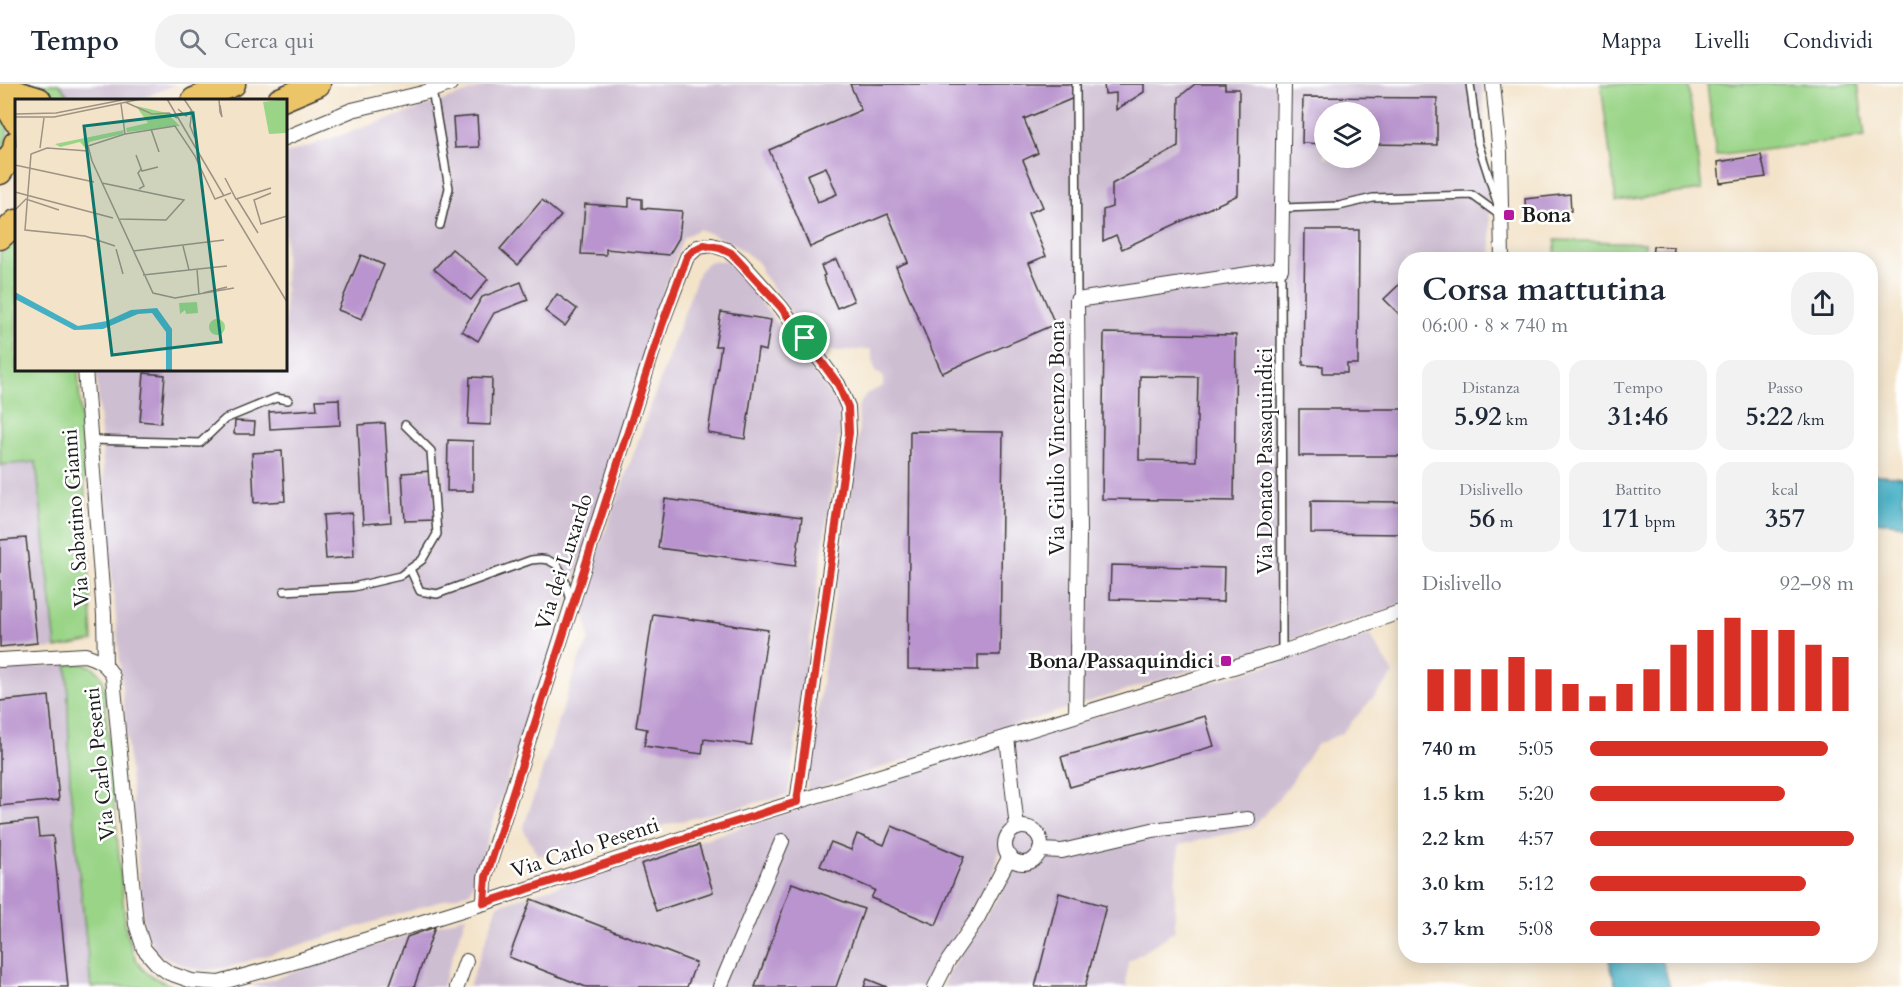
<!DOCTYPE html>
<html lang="it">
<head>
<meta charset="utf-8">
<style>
  body { margin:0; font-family:Cardo,serif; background:#f2f2f3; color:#1f2937; height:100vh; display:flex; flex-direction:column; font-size:22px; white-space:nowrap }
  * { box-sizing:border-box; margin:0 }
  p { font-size:20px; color:#747a83 }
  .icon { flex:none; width:33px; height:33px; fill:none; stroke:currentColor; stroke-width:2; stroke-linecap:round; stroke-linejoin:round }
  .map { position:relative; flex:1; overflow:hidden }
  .sheet { position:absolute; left:1398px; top:168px; width:480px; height:711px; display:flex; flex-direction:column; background:#fff; border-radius:24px; box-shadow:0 3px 15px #0003 }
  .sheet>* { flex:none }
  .fabs { position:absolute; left:1314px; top:18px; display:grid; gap:12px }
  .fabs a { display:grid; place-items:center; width:66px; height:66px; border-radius:50%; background:#fff; box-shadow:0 3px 15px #0003; font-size:30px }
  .pin { position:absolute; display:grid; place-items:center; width:51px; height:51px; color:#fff; margin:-26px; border:3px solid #fff; border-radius:50%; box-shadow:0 2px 6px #0007 }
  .round { display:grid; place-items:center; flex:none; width:63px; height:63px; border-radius:24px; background:#f2f2f3 }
  .summary { display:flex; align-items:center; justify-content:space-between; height:102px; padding:0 24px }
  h1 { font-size:33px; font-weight:600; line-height:45px }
  .metrics { display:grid; grid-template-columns:repeat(3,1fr); gap:9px; height:102px; padding:6px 24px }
  .metrics div { display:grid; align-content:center; border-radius:15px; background:#f2f2f3; text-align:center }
  .metrics b { font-size:26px; font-weight:600 }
  .metrics small { font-size:16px; font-weight:400 }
  .metrics p { font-size:16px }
  .chart { height:168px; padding:12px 24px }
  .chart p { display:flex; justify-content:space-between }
  .chart svg { width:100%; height:108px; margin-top:6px; stroke:#d93025; stroke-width:6 }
  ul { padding:0 24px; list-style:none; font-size:20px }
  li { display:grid; grid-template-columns:96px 72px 1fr; align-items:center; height:45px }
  li i { height:15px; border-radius:8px; background:#d93025 }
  header { display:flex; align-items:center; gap:36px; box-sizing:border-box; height:84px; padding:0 30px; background:#fff; border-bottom:2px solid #e0e1e3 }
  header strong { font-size:28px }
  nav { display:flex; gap:33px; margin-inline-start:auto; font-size:21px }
  .search { width:420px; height:54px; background:#f2f2f3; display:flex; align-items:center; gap:15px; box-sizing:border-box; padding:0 21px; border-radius:24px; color:#747a83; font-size:22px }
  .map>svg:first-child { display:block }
</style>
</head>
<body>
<header>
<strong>Tempo</strong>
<div class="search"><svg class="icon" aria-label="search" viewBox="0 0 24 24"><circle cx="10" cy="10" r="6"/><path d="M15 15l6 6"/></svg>Cerca qui</div>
<nav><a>Mappa</a><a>Livelli</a><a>Condividi</a></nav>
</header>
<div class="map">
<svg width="1903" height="903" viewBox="0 0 1903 903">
  <rect width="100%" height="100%" fill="#fff"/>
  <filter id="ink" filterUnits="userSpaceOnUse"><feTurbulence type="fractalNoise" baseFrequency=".0167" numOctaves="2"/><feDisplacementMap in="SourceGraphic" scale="12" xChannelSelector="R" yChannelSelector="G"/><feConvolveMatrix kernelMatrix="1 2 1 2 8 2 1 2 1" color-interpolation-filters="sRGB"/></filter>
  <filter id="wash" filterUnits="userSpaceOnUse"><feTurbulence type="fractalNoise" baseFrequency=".008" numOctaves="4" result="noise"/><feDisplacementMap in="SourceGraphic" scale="24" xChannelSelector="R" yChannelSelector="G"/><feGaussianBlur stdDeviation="1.35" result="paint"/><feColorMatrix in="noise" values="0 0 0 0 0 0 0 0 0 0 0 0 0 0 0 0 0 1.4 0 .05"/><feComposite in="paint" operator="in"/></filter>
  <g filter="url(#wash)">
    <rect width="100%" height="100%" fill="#f3e3c9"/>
    <g fill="#cebed2" fill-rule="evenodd">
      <polygon points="59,0 176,0 140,16 72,16"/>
      <path d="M492 0H1482L1492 175 1406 176 1405 515 1392 525 1084 619 806 708 859 348 858 323 866 310 883 302V292L875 288 871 265 821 268 761 188 762 184 757 177 732 159 699 145 683 154 660 218 582 472 470 808 229 883 201 887 177 879 157 869 144 844 107 435 96 285H285V70ZM1324 28H1370V74H1324Z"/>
      <polygon points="722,177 731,178 839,322 840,344 788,711 538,772 523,745 578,578 589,556 582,512 699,188 708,178"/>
      <polygon points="36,378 56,564 0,568 0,381"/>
      <polygon points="1370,551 1394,590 1342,649 1316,661 1288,703 1253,744 1179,761 1175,803 1175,847 1128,878 1126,899 1128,903 943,903 947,891 998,813 1010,784 998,766 994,790 940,876 927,903 469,903 498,821 993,663"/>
      <polygon points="67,580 70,703 91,903 0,903 0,586"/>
      <polygon points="466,832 442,903 249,903"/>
    </g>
    <g fill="#9ad487" stroke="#5b7852" stroke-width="1.5">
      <polygon points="21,0 59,0 72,16 71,16"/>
      <polygon points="1601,0 1688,0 1702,106 1616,117"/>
      <polygon points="1707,0 1858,0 1865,53 1716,72"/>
      <path d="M0 23C10 44 10 50 0 71Z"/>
      <polygon points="16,154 16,285 78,285 93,557 56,564 36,378 0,381 0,169"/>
      <polygon points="1555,156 1645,159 1644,175 1555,175"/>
      <path d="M67 580C85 580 94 578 103 596L126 848C138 884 139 889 176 903H91L70 703Z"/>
    </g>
    <g fill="#45afc4" stroke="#306670" stroke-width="1.5">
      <polygon points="1870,390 1903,393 1903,441 1871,436"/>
      <polygon points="1608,872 1661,872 1670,903 1616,903"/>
    </g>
    <g id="blocks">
      <g fill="#b994ce" fill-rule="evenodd">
        <path d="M850 0H1070L1076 13 1024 35 1038 69 1023 76 1043 123 1028 129 1046 172 1029 179 1055 240 942 289 896 183 908 178 888 130 810 163 769 66 861 26ZM826 83 837 110 818 118 807 91Z"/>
        <polygon points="1104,0 1144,0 1144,8 1116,26 1116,9 1105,10"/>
        <polygon points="1195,0 1225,0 1225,5 1239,5 1238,111 1122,165 1116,151 1103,157 1103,126 1112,123 1112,100 1178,63 1179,13"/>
        <polygon points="1303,13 1437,14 1437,61 1370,60 1370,28 1324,28 1324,60 1302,59"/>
        <polygon points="477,32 479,63 455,64 453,34"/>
        <polygon points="1761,71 1766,93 1720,99 1718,78"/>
        <polygon points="1570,110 1571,127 1526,131 1525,115"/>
        <polygon points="629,114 642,115 642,124 682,127 679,154 669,171 606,165 606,171 581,170 585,120 629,123"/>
        <polygon points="542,116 561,132 518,181 500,165"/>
        <polygon points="1305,146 1359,146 1358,280 1347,280 1347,289 1323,289 1323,282 1303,281"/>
        <polygon points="1653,162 1674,163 1673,176 1652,176"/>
        <polygon points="452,165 488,195 471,216 434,185"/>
        <polygon points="361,171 384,181 362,235 338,226"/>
        <polygon points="836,175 854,217 837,224 823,192 825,191 821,182"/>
        <polygon points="1406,194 1406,237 1384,215"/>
        <polygon points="521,198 528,216 494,229 478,257 462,247 482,213"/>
        <polygon points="557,210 577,225 565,242 545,227"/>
        <polygon points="721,228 771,236 766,267 758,265 745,355 708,349 721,262 715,262"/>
        <path d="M1104 249 1236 251 1234 417 1102 415ZM1140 292 1198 293 1196 377 1139 376Z"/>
        <polygon points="144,289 165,291 161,339 140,337"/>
        <polygon points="470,293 492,294 491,341 468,340"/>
        <polygon points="339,315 340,341 270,345 269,328 317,325 316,316"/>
        <rect x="1299" y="325" width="107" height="47"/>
        <polygon points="235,337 255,338 254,350 234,350"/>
        <polygon points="385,339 391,438 363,440 358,341"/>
        <polygon points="910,347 1003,348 1000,571 978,571 978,586 908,585"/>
        <polygon points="448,356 473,357 473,407 447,407"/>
        <polygon points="282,367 285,417 254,419 252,369"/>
        <polygon points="432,387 435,436 405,437 402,389"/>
        <polygon points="665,415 802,433 795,482 658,464"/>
        <polygon points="1311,417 1406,418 1406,450 1311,449"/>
        <polygon points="352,429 354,473 326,475 323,431"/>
        <polygon points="26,454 37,559 0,563 0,456"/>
        <polygon points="1111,481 1224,484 1223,518 1110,515"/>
        <polygon points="653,530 768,546 751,661 704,655 702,670 644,662 647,645 636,643"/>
        <polygon points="49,612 59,716 0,722 0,617"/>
        <polygon points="1205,632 1214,662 1070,703 1061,673"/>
        <polygon points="37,736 39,753 53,752 68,903 0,903 0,740"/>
        <polygon points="892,742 964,773 936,841 871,814 875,806 820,782 831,758 851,766 857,750 884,761"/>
        <polygon points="699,761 713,808 656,827 641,780"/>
        <polygon points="792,799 864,825 836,903 755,903"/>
        <polygon points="1059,809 1106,822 1085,903 1035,903"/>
        <polygon points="531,815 696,879 687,903 586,903 509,873"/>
        <polygon points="435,843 414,903 389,903 407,853"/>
        <polygon points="867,895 887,903 864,903"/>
      </g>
    </g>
  </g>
  <g filter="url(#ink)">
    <use href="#blocks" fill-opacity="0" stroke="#3c3a36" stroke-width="1.5"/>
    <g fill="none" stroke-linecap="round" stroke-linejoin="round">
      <g stroke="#3c3a36" stroke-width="10">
        <g id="service">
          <polyline points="1076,0 1077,216"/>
          <polyline points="1470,0 1478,59 1497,118"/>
          <polyline points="432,6 449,104 440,141"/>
          <polyline points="1283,124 1339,122 1373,114 1472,111 1501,132"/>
          <polyline points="1281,185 1282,568"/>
          <polyline points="91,356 200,359 225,335 276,314 288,316"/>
          <polyline points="410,485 420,507 437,510 531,476 541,475 548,476 557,481 563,491 571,516"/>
          <polyline points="284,507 353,503 400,492 422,476 437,450 431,367 405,341"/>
        </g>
      </g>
      <g stroke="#3c3a36" stroke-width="16">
        <g id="minor">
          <polyline points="1493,0 1500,69 1502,176"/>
          <polyline points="285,54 352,26 423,9 450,0"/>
          <polyline points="85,285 104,531 105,581"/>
          <path d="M0 576 85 571C98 575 107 580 113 593L136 840 144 865 158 881 169 889 192 897 219 899 294 878 484 819 744 734 1282 568 1406 526"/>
          <polyline points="1076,631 1079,449 1077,216 1281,185 1284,0"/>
          <polyline points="1007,653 1017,744"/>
          <circle cx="1023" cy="761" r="18"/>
          <polyline points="1040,766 1062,767 1152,746 1248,735"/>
          <polyline points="484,819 485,793 661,241 687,173 698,163 712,161 727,166 740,177 781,223 838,300 848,323 849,349 797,718"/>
          <polyline points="457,903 466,877"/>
          <polyline points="720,903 782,757"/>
          <polyline points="935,903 948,877 977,835 1010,772"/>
        </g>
      </g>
      <g stroke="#3c3a36" stroke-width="27">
        <g id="motorway">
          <polyline points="0,4 39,16"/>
          <polyline points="0,15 8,23 16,37"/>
          <polyline points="194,16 233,0"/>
          <polyline points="280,16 318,0"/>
          <polyline points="0,88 15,66 16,59"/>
          <polyline points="0,153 16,138"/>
        </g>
      </g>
      <use href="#service" stroke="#fff" stroke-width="7"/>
      <use href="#minor" stroke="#fff" stroke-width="14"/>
      <use href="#motorway" stroke="#edc569" stroke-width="24"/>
    </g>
  </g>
  <g fill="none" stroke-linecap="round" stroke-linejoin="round" filter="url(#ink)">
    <g stroke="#fff" stroke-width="12">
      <polygon id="route" points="704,161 720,164 731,169 781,223 838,300 848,323 849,349 797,718 484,819 486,793 662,241 687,173 694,166"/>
    </g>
    <use href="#route" stroke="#d93025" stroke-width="8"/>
  </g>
  <g fill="#b5179e" stroke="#fff" stroke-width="2">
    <rect x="1503" y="125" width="12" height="12" rx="3"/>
    <rect x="1220" y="571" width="12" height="12" rx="3"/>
  </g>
  <g text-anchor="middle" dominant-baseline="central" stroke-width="5" stroke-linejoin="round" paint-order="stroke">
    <g font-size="21" font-weight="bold" fill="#1c1c1c" stroke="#fff" text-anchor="start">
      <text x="1521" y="131">Bona</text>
      <text x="1214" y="577" text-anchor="end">Bona/Passaquindici</text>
    </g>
    <g font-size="21" fill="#1c1c1c" stroke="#fff">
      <text transform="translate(1057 354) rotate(-90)">Via Giulio Vincenzo Bona</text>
      <text transform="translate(1265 377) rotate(-90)">Via Donato Passaquindici</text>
      <text transform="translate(76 434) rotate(-94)">Via Sabatino Gianni</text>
      <text transform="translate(564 478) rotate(-72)">Via dei Luxardo</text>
      <text transform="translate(100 680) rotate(-96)">Via Carlo Pesenti</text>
      <text transform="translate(585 764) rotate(-18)">Via Carlo Pesenti</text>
    </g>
  </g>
  <g transform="translate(15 15)">
    <rect width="272" height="272" fill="#f3e3c9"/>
    <path d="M271 0V34L254 35 248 3ZM121 7 152 14 165 27 112 33 111 29 133 24ZM109 31 108 35 74 43 72 51 65 43 45 48 40 45ZM182 203 183 214 171 215 170 211 165 215 164 204ZM194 228a8 8 0 1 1 16 0a8 8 0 1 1-16 0Z" fill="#9ad487"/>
    <path d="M0 193 63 227 92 222 116 211 142 209 157 230V271H151V233L137 214 123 215 88 230 59 231 0 200Z" fill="#45afc4"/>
    <path fill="none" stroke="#9d9384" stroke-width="1.5" d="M152 0 209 97M169 0 177 12 175 27 180 39M204 0 205 13 207 18 205 6M110 3 137 15 154 14 162 19M106 5 110 35M163 10 171 17 177 11M0 15 41 14 107 1M0 18H39L126 0M0 25 1 49M136 30 144 53M25 49 29 19M73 52 32 49 16 55 10 131 70 137 100 147M121 56 127 72 143 68M0 66 79 83M210 79 221 100 256 89M87 84 169 101 151 121 103 120M124 90 129 87 123 74 126 70M0 93 98 119M216 94 200 100 180 57 160 27 110 35 73 47 77 62 138 194 160 199 219 189M256 94 239 101 246 125 272 117M210 100 272 203M222 100 243 134M0 111 11 100 44 111M168 147 174 171 212 167M101 150 108 175M118 152 209 141M182 170 184 196M128 176 174 171M188 194 212 188"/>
    <path fill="#0f766e" fill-opacity="0.15" stroke="#0f766e" stroke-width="3" d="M178 14 206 243 97 256 69 27Z"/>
    <rect width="272" height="272" fill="none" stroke="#1c1c1c" stroke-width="3"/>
  </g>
</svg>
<div class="fabs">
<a><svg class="icon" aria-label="layers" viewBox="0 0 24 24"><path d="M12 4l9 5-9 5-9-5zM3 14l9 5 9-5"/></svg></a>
</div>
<div class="pin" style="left:805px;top:254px;background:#1e9e55"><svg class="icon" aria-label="arrive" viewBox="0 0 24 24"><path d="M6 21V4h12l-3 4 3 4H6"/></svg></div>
<section class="sheet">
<div class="summary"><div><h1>Corsa mattutina</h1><p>06:00 · 8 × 740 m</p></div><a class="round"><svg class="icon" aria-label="share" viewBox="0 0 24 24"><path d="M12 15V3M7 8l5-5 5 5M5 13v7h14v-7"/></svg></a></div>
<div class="metrics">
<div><p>Distanza</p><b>5.92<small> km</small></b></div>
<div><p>Tempo</p><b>31:46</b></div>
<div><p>Passo</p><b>5:22<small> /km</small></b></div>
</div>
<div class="metrics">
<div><p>Dislivello</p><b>56<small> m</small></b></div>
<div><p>Battito</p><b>171<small> bpm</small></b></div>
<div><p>kcal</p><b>357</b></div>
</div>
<div class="chart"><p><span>Dislivello</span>92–98 m</p>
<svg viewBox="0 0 160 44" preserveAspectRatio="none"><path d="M5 44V27M15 44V27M25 44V27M35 44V22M45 44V27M55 44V33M65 44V38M75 44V33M85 44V27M95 44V17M105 44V11M115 44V6M125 44V11M135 44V11M145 44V17M155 44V22"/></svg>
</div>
<ul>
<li><b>740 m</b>5:05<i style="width:90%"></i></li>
<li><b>1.5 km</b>5:20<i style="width:74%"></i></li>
<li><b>2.2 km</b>4:57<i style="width:100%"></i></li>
<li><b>3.0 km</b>5:12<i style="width:82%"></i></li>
<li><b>3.7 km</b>5:08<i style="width:87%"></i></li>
</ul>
</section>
</div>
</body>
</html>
